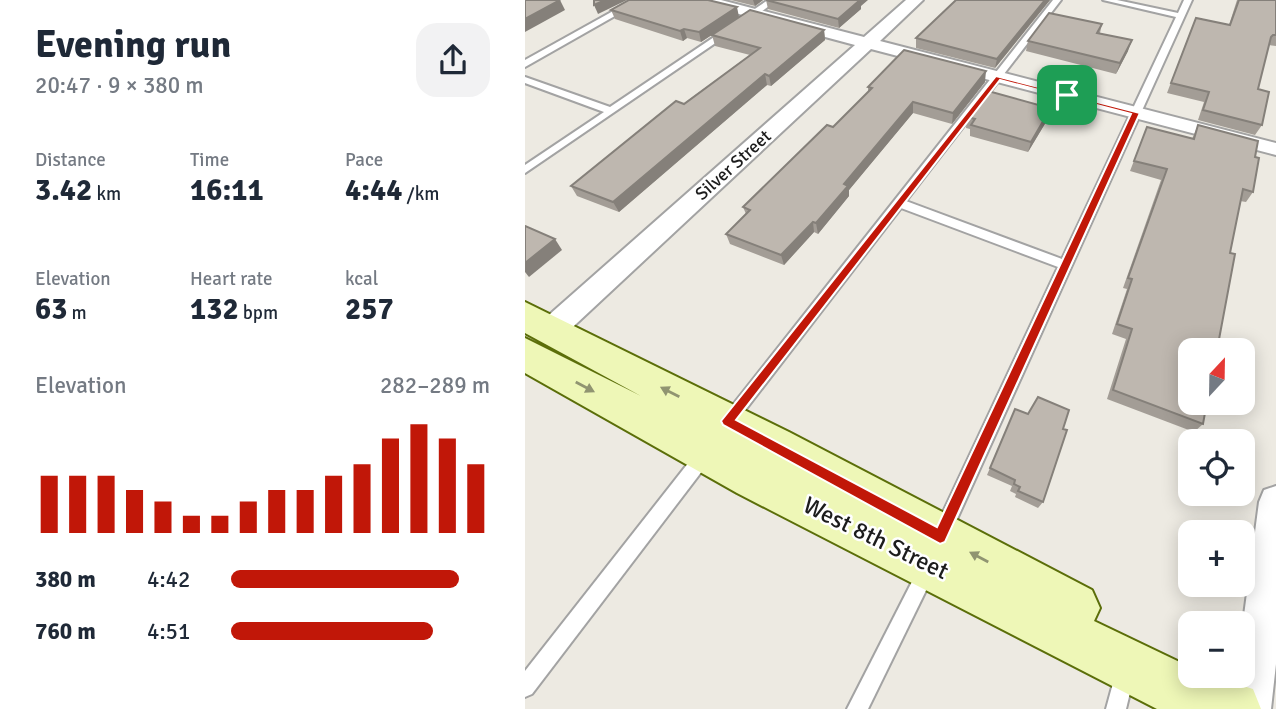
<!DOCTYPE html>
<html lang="en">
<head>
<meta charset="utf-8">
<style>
  body { margin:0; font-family:Signika,sans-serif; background:#f2f2f3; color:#1f2937; height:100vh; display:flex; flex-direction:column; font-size:26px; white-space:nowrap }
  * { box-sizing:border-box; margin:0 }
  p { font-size:23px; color:#747a83 }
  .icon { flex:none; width:38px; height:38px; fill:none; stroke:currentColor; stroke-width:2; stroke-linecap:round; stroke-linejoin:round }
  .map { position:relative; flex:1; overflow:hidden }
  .details { display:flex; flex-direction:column; background:#fff; width:525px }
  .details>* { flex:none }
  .needle { width:46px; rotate:22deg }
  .controls { position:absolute; left:653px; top:338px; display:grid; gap:14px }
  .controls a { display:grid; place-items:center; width:77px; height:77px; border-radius:14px; background:#fff; box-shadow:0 4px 18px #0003; font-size:35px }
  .pin { position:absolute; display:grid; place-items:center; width:60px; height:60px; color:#fff; margin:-30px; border-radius:14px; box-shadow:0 4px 10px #0006 }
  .round { display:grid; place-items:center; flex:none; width:74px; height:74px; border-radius:21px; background:#f2f2f3 }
  .overview { display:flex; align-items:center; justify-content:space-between; height:119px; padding:0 35px }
  h1 { font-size:38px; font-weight:800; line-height:52px }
  .metrics { display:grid; grid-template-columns:repeat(3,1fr); gap:10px; height:119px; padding:7px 35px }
  .metrics div { display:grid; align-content:center }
  .metrics b { font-size:30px; font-weight:800 }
  .metrics small { font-size:19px; font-weight:400 }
  .metrics p { font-size:19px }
  .chart { height:196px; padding:14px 35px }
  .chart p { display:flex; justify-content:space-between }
  .chart svg { width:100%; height:126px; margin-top:7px; stroke:#c11708; stroke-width:6 }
  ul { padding:0 35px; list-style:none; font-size:23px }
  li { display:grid; grid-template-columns:112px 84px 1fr; align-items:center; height:52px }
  li i { height:18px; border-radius:9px; background:#c11708 }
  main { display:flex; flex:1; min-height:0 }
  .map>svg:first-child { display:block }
</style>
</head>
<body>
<main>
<section class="details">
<div class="overview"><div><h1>Evening run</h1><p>20:47 · 9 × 380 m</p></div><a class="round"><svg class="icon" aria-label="share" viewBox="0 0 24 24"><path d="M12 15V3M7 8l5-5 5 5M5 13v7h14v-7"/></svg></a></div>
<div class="metrics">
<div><p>Distance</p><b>3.42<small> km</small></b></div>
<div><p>Time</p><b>16:11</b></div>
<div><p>Pace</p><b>4:44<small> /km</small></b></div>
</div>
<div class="metrics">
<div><p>Elevation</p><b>63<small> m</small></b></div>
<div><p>Heart rate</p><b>132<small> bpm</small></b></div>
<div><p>kcal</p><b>257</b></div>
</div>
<div class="chart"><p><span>Elevation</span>282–289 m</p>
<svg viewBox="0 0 160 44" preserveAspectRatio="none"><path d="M5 44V24M15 44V24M25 44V24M35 44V29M45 44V33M55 44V38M65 44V38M75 44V33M85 44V29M95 44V29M105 44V24M115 44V20M125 44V11M135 44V6M145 44V11M155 44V20"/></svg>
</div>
<ul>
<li><b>380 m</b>4:42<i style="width:88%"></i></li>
<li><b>760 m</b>4:51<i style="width:78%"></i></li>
</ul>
</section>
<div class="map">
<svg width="751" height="709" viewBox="0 0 751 709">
  <rect width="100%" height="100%" fill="#edeae2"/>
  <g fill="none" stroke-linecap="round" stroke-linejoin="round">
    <g stroke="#a3a3a3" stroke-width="4">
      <g id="lane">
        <polygon points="108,0 118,0 0,67 0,60"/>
        <polygon points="243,0 252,0 224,21 218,21 218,17"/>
        <polygon points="528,0 536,0 381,201 537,259 651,17 578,0 592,0 653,13 659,0 667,0 423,539 417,542 411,539 408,533 411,527 533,267 376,208 208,426 203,428 198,426 195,421"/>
        <polygon points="201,29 208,31 0,173 0,165 79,112 0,83 0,77 85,107"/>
        <polygon points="181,446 187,448 189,453 187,458 7,694 0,697 0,671 175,448"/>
        <polygon points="401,563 407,566 410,572 343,709 322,709 395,566"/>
        <polygon points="600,662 607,665 610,672 601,709 581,709 593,665"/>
      </g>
    </g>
    <g stroke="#a3a3a3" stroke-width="4">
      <g id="street">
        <polygon points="170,0 196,0 339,37 381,0 398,0 355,41 751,143 751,155 346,49 36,338 26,341 16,338 12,330 16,322 330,45 173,3"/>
        <polygon points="751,486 751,664 746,709 706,709 710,676 718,676 718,623 734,502 739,490"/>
      </g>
    </g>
    <g stroke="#5b6e09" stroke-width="4">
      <polygon id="secondary" points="0,302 264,432 567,590 575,608 569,621 665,667 665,676 687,676 728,689 736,709 632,709 212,493 0,373 0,338 116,396 0,333"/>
    </g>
    <use href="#lane" fill="#fff" fill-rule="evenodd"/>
    <use href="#street" fill="#fff" fill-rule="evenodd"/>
    <use href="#secondary" fill="#eef7b7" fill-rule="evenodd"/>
  </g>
  <g fill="#a39d96">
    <polygon points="206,0 238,0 230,6"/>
    <polygon points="241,0 336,6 336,9 314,28 243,9"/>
    <polygon points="431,0 525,0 470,68 391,48 391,38"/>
    <polygon points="712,0 751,0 751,46 744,45 733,89 737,125 730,135 673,120 679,102 642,93 667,27 704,25"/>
    <polygon points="86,10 214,17 176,42 162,38 158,41 90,19"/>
    <polygon points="577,24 575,33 603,51 591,74 501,51 503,41"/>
    <polygon points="299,30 300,40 246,86 242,85 94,212 52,196 46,186 225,55 190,46 187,35"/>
    <polygon points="460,82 427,124 388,113 324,190 324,196 293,234 289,232 259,265 205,244 201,234 221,214 218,207 308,127 343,92 343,87"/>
    <polygon points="520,110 521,122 503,152 445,136 445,129 441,128 442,117"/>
    <polygon points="673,125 730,157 728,192 721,202 715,201 705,253 678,424 669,432 582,399 601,339 587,334 602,289 598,288 636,180 605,171 622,127 667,139"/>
    <polygon points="490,409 538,429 518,502 513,508 490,497 491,494 485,491 487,486 462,475"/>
  </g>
  <g fill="#85807a">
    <polygon points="35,0 40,10 0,32 0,19"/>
    <polygon points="80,0 102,0 73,14 69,5"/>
    <polygon points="228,0 238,0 230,6"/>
    <polygon points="333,0 343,0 336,6 336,9 314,28 313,19"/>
    <polygon points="520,0 525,0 470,68 472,59"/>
    <polygon points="212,7 214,17 176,42 174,32"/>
    <polygon points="159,29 162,38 158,41 155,31"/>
    <polygon points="299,30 300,40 246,86 244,76"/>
    <polygon points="607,40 603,51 591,74 595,63"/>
    <polygon points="461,71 460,82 427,124 428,113"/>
    <polygon points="240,74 242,85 94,212 88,202"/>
    <polygon points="388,102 388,113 324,190 324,196 293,234 291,223 319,184"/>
    <polygon points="524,111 521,122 503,152 506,142"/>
    <polygon points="288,222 289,232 259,265 256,255"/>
    <polygon points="30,239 37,250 4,277 0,272 0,263"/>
  </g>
  <g fill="#beb7af" stroke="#85807a" stroke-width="2">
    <polygon points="0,0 35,0 0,19"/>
    <polygon points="69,0 80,0 69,5"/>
    <polygon points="104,0 183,0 212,7 174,32 159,29 155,31 86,10"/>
    <polygon points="241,0 335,0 313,19"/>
    <polygon points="431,0 520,0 472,59 391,38"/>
    <polygon points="714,0 751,0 751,35 748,35 746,37 733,89 744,92 737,125 678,110 684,92 646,83 671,18 705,25"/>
    <polygon points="225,10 299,30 244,76 240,74 88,202 46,186 151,101 159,104 235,48 187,35"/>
    <polygon points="524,13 577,24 572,33 607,40 595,63 503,41"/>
    <polygon points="379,50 461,71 428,113 388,102 319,184 323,186 291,223 288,222 256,255 201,234 225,210 218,207 302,125 308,127 347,88 343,87"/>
    <polygon points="463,91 521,107 519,110 524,111 506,142 446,125 450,119 442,117"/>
    <polygon points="673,125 733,141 730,157 734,158 728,192 718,189 705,253 710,254 692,350 665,350 665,402 682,402 678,424 588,390 607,329 592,324 607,279 603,278 642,169 609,161 622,127 669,139"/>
    <polygon points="0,226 30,239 0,263"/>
    <polygon points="513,397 544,410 538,429 542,430 518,502 493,491 495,487 489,484 490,480 465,468 490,409 503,414"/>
  </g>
  <defs><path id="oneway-solid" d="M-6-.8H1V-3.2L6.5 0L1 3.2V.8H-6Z" transform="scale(1.75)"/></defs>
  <g fill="#909471">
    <use href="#oneway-solid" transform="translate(60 387) rotate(28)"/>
    <use href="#oneway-solid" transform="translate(145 392) rotate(-153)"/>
    <use href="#oneway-solid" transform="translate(454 557) rotate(-152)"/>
  </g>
  <path fill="#c11708" stroke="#fff" stroke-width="2" fill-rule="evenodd" d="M471 76 615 113 420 542 415 544 198 425 196 421ZM475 80 606 114 412 527 211 420Z"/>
  <g text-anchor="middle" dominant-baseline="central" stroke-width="5" stroke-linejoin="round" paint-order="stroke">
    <g font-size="18" fill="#1c1c1c" stroke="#fff">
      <text transform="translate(208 165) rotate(-42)">Silver Street</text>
    </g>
    <g font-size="24" fill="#1c1c1c" stroke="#fff">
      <text transform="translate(351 538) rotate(26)">West 8th Street</text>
    </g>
  </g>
</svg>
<div class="controls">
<a><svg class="needle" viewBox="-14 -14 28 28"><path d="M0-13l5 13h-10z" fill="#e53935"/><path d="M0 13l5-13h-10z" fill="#747a83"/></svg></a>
<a><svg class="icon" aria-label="locate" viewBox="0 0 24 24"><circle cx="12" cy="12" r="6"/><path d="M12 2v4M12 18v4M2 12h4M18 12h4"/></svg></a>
<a>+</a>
<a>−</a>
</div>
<div class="pin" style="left:542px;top:95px;background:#1e9e55"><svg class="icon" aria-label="arrive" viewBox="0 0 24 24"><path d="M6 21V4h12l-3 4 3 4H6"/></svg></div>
</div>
</main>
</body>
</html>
